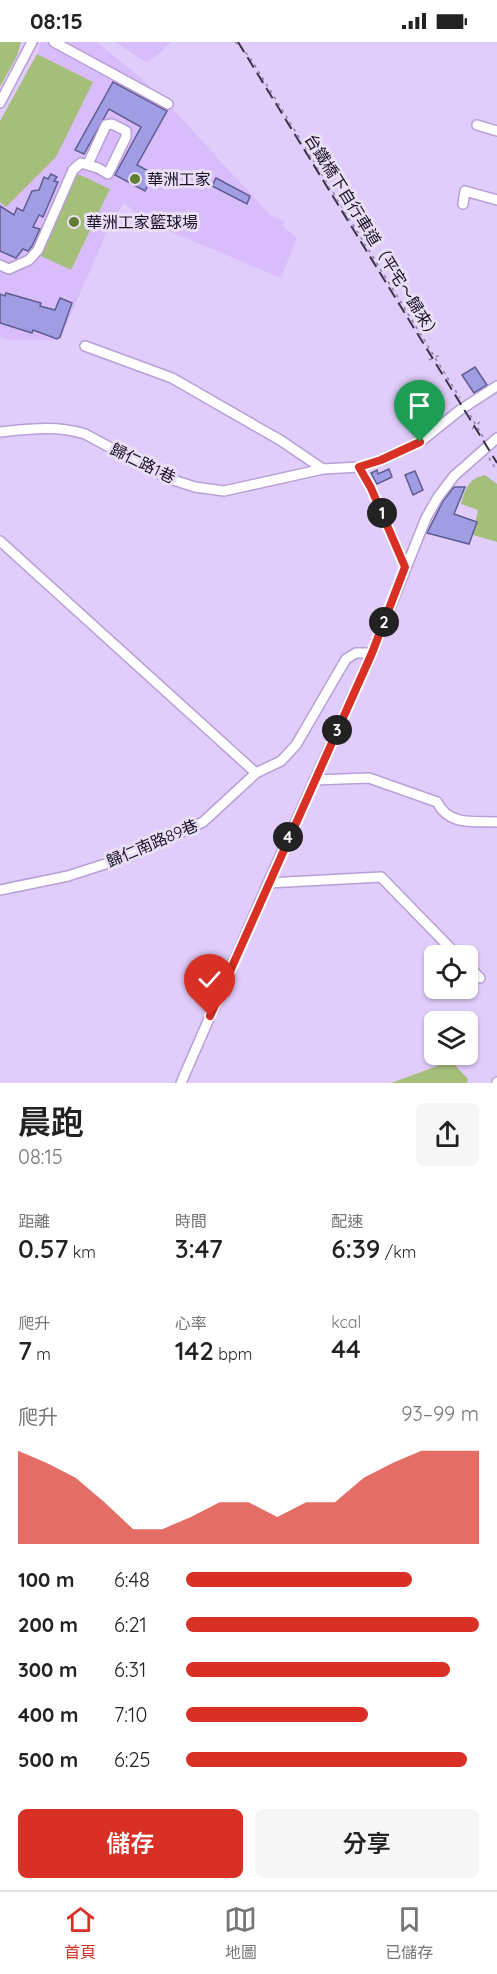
<!DOCTYPE html>
<html lang="zh-TW">
<head>
<meta charset="utf-8">
<style>
  body { margin:0; font-family:Quicksand,"Noto Sans TC",sans-serif; background:#f6f6f6; color:#222; height:100vh; display:flex; flex-direction:column; font-size:22px; white-space:nowrap }
  * { box-sizing:border-box; margin:0 }
  p { font-size:20px; color:#767676 }
  .icon { flex:none; width:33px; height:33px; fill:none; stroke:currentColor; stroke-width:2; stroke-linecap:round; stroke-linejoin:round }
  .map { position:relative; height:1041px; overflow:hidden }
  .side { display:flex; flex-direction:column; background:#fff; flex:1 }
  .side>* { flex:none }
  .controls { position:absolute; left:424px; top:903px; display:grid; gap:12px }
  .controls a { display:grid; place-items:center; width:54px; height:54px; border-radius:9px; background:#fff; box-shadow:0 2px 4px #0004; font-size:30px }
  .pin { position:absolute; display:grid; place-items:center; width:51px; height:51px; color:#fff; margin:-62px -26px; border-radius:50% 50% 50% 0; rotate:-45deg; box-shadow:0 0 6px #0007 }
  .pin .icon { rotate:45deg }
  .km { position:absolute; width:30px; height:30px; margin:-15px; border-radius:50%; background:#222; color:#fff; font-size:16px; line-height:30px; text-align:center }
  .round { display:grid; place-items:center; flex:none; width:63px; height:63px; border-radius:9px; background:#f6f6f6 }
  .summary { display:flex; align-items:center; justify-content:space-between; height:102px; padding:0 18px }
  h1 { font-size:33px; font-weight:600; line-height:45px }
  .figures { display:grid; grid-template-columns:repeat(3,1fr); gap:9px; height:102px; padding:6px 18px }
  .figures div { display:grid; align-content:center }
  .figures b { font-size:26px; font-weight:600 }
  .figures small { font-size:16px; font-weight:400 }
  .figures p { font-size:16px }
  .chart { height:168px; padding:12px 18px }
  .chart p { display:flex; justify-content:space-between }
  .chart svg { width:100%; height:108px; margin-top:6px; fill:#d93025; opacity:.7 }
  .primary-button { display:flex; gap:12px; margin-top:auto; padding:12px 18px }
  .primary-button a { flex:1; height:69px; border-radius:9px; background:#d93025; color:#fff; font-size:24px; font-weight:600; line-height:69px; text-align:center }
  .primary-button a+a { background:#f6f6f6; color:#222 }
  ul { padding:0 18px; list-style:none; font-size:20px }
  li { display:grid; grid-template-columns:96px 72px 1fr; align-items:center; height:45px }
  li i { height:15px; border-radius:8px; background:#d93025 }
  .status { display:flex; justify-content:space-between; align-items:center; height:42px; padding:0 30px; background:#fff; direction:ltr }
  .status svg { height:16px; fill:currentColor }
  .tab-bar { display:flex; justify-content:space-around; align-items:center; height:84px; border-top:2px solid #e0e0e0; background:#fff; font-size:16px; color:#767676 }
  .tab-bar a { display:grid; justify-items:center; gap:3px }
  .tab-bar .current { color:#d93025 }
  .map>svg:first-child { display:block }
</style>
</head>
<body>
<div class="status"><b>08:15</b><svg viewBox="0 0 49 12"><path d="M0 12V9h3v3zM5 12V6h3v6zM10 12V3h3v9zM15 12V0h3v12zM26 1h20v11H26zM47 4h2v5h-2z"/></svg></div>
<div class="map">
<svg width="497" height="1041" viewBox="0 0 497 1041">
  <rect width="100%" height="100%" fill="#e1cdfb"/>
  <g fill="#d9bcfb">
    <polygon points="41,0 97,0 142,37 168,62 270,173 284,180 283,184 297,196 281,236 148,180 124,161 112,178 60,298 10,298 0,295 0,160 6,165 92,40 37,12"/>
    <polygon points="115,0 172,0 147,21"/>
  </g>
  <g fill="#a5bf7b">
    <polygon points="0,0 21,0 17,14 0,45"/>
    <polygon points="37,12 93,40 56,115 6,165 0,160 0,79"/>
    <polygon points="78,132 110,147 71,228 39,213"/>
    <path d="M485 433 497 442V500L473 493 478 468 461 462C465 447 469 436 485 433Z"/>
    <polygon points="451,1019 468,1037 467,1041 391,1041"/>
  </g>
  <g fill="#a09de5" stroke="#5f5c90" stroke-width="1.5">
    <polygon points="113,40 167,69 137,123 154,132 145,149 115,133 141,85 109,67 84,112 75,108"/>
    <polygon points="51,132 57,135 54,139 58,140 43,175 39,173 33,185 40,187 32,204 28,209 23,207 16,216 0,209 0,164 14,173 17,166 23,169 32,149 39,148 44,135 48,137"/>
    <polygon points="216,136 250,154 247,162 212,144"/>
    <polygon points="6,251 41,261 40,264 55,268 60,256 72,261 60,295 57,297 33,288 32,291 0,281 0,252 5,254"/>
    <polygon points="475,325 487,343 474,351 462,333"/>
    <polygon points="389,427 392,435 377,442 371,431 377,428 378,432"/>
    <polygon points="415,429 423,448 413,453 405,433"/>
    <polygon points="454,445 465,445 454,472 477,480 469,502 427,491 443,459"/>
  </g>
  <g fill="none" stroke-linecap="round" stroke-linejoin="round">
    <g stroke="#b89fd6" stroke-width="12">
      <g id="minor">
        <polyline points="54,0 168,62"/>
        <polyline points="0,61 32,0"/>
        <polyline points="477,83 497,89"/>
        <polyline points="463,162 465,149 497,158"/>
        <polyline points="0,223 9,227 29,218 38,208 73,128 81,121 98,126 108,132 126,95 126,89 112,82 106,83 88,122"/>
        <polyline points="85,304 172,336 280,398 323,427"/>
        <path d="M0 390C29 387 57 383 85 392L167 436 195 445 224 449 323 427 359 425 371 446 405 525"/>
        <polyline points="359,425 381,418 420,400 460,368 497,344"/>
        <polyline points="0,499 256,731"/>
        <path d="M314 738 369 736 437 760C449 784 473 779 497 780"/>
        <polyline points="268,841 381,835 458,914"/>
        <polyline points="0,848 68,834 130,814 203,780 256,731 281,719 296,703 346,617 356,611 372,611"/>
        <polyline points="468,924 480,936"/>
        <polyline points="181,1041 268,841 372,611 426,476 438,455 454,434 497,396"/>
        <polyline points="497,1041 497,1040"/>
      </g>
    </g>
    <g stroke="#8c7d9f" stroke-width="1.5" stroke-dasharray="3 4.5" stroke-linecap="butt">
      <polyline points="235,0 243,7 252,19 460,356"/>
      <polyline points="429,318 440,313"/>
      <polyline points="470,373 483,395"/>
      <polyline points="472,387 481,379"/>
      <polyline points="489,416 497,429"/>
    </g>
    <use href="#minor" stroke="#fff" stroke-width="9"/>
    <polyline stroke="#3d3249" stroke-width="2" stroke-dasharray="12 6" stroke-linecap="butt" points="238,0 497,421"/>
  </g>
  <g fill="none" stroke-linecap="round" stroke-linejoin="round">
    <g stroke="#fff" stroke-width="12">
      <polyline id="route" points="210,974 372,611 405,525 371,446 359,425 381,418 420,400"/>
    </g>
    <use href="#route" stroke="#d93025" stroke-width="8"/>
  </g>
  <g fill="#637d30" stroke="#e9dff7" stroke-width="2">
    <circle cx="135" cy="137" r="6"/>
    <circle cx="74" cy="180" r="6"/>
  </g>
  <g text-anchor="middle" dominant-baseline="central" stroke-width="6" stroke-linejoin="round" paint-order="stroke">
    <g font-size="16" fill="#191023" stroke="#e9dff7" text-anchor="start">
      <text x="147" y="137">華洲工家</text>
      <text x="86" y="180">華洲工家籃球場</text>
    </g>
    <g font-size="16" fill="#191023" stroke="#e9dff7">
      <text transform="translate(373 195) rotate(58)">台鐵橋下自行車道（平宅～歸來）</text>
      <text transform="translate(143 421) rotate(26)">歸仁路1巷</text>
      <text transform="translate(152 801) rotate(-23)">歸仁南路89巷</text>
    </g>
  </g>
</svg>
<div class="controls">
<a><svg class="icon" aria-label="locate" viewBox="0 0 24 24"><circle cx="12" cy="12" r="6"/><path d="M12 2v4M12 18v4M2 12h4M18 12h4"/></svg></a>
<a><svg class="icon" aria-label="layers" viewBox="0 0 24 24"><path d="M12 4l9 5-9 5-9-5zM3 14l9 5 9-5"/></svg></a>
</div>
<div class="pin" style="left:420px;top:400px;background:#1e9e55"><svg class="icon" aria-label="arrive" viewBox="0 0 24 24"><path d="M6 21V4h12l-3 4 3 4H6"/></svg></div>
<div class="pin" style="left:210px;top:974px;background:#d93025"><svg class="icon" aria-label="check" viewBox="0 0 24 24"><path d="M5 12l5 5 9-10"/></svg></div>
<b class="km" style="left:382px;top:471px">1</b>
<b class="km" style="left:384px;top:580px">2</b>
<b class="km" style="left:337px;top:688px">3</b>
<b class="km" style="left:288px;top:795px">4</b>
</div>
<section class="side">
<div class="summary"><div><h1>晨跑</h1><p>08:15</p></div><a class="round"><svg class="icon" aria-label="share" viewBox="0 0 24 24"><path d="M12 15V3M7 8l5-5 5 5M5 13v7h14v-7"/></svg></a></div>
<div class="figures">
<div><p>距離</p><b>0.57<small> km</small></b></div>
<div><p>時間</p><b>3:47</b></div>
<div><p>配速</p><b>6:39<small> /km</small></b></div>
</div>
<div class="figures">
<div><p>爬升</p><b>7<small> m</small></b></div>
<div><p>心率</p><b>142<small> bpm</small></b></div>
<div><p>kcal</p><b>44</b></div>
</div>
<div class="chart"><p><span>爬升</span>93–99 m</p>
<svg viewBox="0 0 160 44" preserveAspectRatio="none"><path d="M0 44V6L10 11L20 17L30 27L40 38L50 38L60 33L70 27L80 27L90 33L100 27L110 27L120 17L130 11L140 6L150 6L160 6V44z"/></svg>
</div>
<ul>
<li><b>100 m</b>6:48<i style="width:77%"></i></li>
<li><b>200 m</b>6:21<i style="width:100%"></i></li>
<li><b>300 m</b>6:31<i style="width:90%"></i></li>
<li><b>400 m</b>7:10<i style="width:62%"></i></li>
<li><b>500 m</b>6:25<i style="width:96%"></i></li>
</ul>
<div class="primary-button"><a>儲存</a><a>分享</a></div>
</section>
<nav class="tab-bar">
<a class="current"><svg class="icon" aria-label="home" viewBox="0 0 24 24"><path d="M3 11l9-7 9 7M6 9v11h12V9"/></svg>首頁</a>
<a><svg class="icon" aria-label="map" viewBox="0 0 24 24"><path d="M3 6l6-2 6 2 6-2v14l-6 2-6-2-6 2zM9 4v14M15 6v14"/></svg>地圖</a>
<a><svg class="icon" aria-label="saved" viewBox="0 0 24 24"><path d="M7 4h10v16l-5-4-5 4z"/></svg>已儲存</a>
</nav>
</body>
</html>
